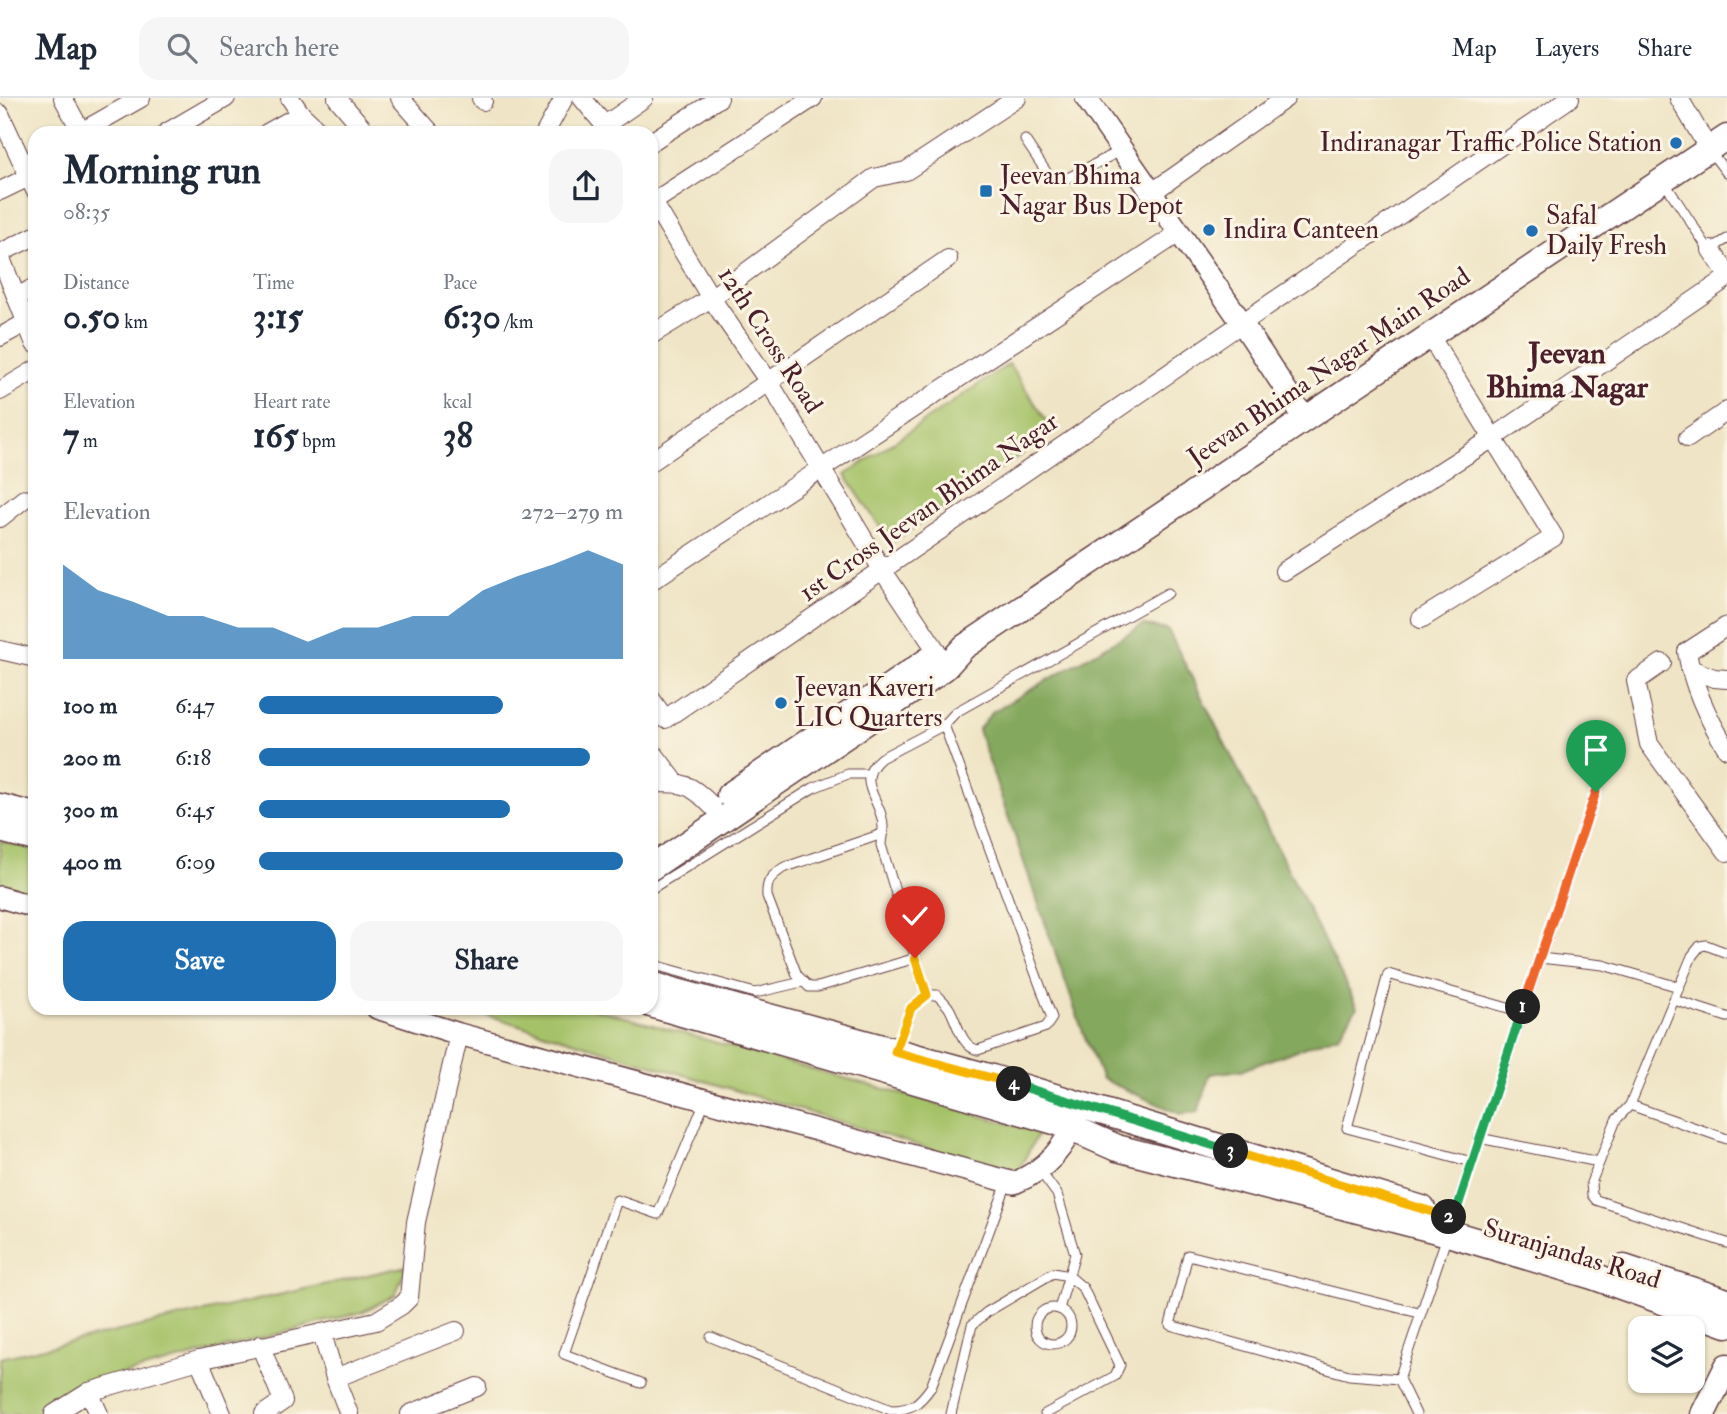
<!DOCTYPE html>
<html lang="en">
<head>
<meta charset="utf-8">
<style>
  body { margin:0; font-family:"IM FELL Double Pica",serif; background:#f6f6f7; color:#1f2937; height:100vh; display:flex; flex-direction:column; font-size:26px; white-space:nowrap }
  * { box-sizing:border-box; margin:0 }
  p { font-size:23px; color:#747a83 }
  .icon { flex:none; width:38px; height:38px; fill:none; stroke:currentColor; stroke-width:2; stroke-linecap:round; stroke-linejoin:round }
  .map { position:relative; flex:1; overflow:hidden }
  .panel { position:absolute; left:28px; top:28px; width:630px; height:889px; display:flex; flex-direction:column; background:#fff; border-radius:21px; box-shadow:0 2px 5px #0004 }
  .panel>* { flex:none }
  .tools { position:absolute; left:1628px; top:1218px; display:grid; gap:14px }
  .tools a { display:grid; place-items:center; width:77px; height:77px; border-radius:14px; background:#fff; box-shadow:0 2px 5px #0004; font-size:35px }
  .pin { position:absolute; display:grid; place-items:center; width:60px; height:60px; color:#fff; margin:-72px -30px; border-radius:50% 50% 50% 0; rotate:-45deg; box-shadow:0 0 7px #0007 }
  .pin .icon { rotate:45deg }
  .km { position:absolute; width:35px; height:35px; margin:-18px; border-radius:50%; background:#222; color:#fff; font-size:19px; line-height:35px; text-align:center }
  .round { display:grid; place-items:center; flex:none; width:74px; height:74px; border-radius:21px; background:#f6f6f7 }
  .summary { display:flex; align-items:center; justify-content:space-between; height:119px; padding:0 35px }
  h1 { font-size:38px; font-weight:700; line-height:52px }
  .figures { display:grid; grid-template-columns:repeat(3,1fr); gap:10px; height:119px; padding:7px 35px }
  .figures div { display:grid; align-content:center }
  .figures b { font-size:35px; font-weight:700 }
  .figures small { font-size:19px; font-weight:400 }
  .figures p { font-size:19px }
  .chart { height:196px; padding:14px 35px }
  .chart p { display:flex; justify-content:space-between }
  .chart svg { width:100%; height:126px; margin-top:7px; fill:#1f6fb2; opacity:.7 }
  .primary-button { display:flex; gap:14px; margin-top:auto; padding:14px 35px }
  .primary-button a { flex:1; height:80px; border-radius:21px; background:#1f6fb2; color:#fff; font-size:28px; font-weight:700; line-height:80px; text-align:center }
  .primary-button a+a { background:#f6f6f7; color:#1f2937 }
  ul { padding:0 35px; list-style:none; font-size:23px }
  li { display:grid; grid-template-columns:112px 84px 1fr; align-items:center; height:52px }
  li i { height:18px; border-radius:9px; background:#1f6fb2 }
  header { display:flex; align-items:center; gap:42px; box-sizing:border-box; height:98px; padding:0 35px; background:#fff; border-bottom:2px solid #e0e1e3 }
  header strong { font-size:33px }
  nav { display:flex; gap:38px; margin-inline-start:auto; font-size:24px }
  .search { width:490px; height:63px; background:#f6f6f7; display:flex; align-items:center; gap:18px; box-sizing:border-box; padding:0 24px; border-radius:21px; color:#747a83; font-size:26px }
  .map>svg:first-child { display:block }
</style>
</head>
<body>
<header>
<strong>Map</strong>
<div class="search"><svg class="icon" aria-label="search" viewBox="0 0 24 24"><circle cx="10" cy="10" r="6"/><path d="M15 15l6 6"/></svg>Search here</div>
<nav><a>Map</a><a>Layers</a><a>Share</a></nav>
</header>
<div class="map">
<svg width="1727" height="1316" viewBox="0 0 1727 1316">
  <rect width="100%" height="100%" fill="#fcf5e5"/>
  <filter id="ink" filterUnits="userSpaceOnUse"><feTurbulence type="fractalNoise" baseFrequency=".0143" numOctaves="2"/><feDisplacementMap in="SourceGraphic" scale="14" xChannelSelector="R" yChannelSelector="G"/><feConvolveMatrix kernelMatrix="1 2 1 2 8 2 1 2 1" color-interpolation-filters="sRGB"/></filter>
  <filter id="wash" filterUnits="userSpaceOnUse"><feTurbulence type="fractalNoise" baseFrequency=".00686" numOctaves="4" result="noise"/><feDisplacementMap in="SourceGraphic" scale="28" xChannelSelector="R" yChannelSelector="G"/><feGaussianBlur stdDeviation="1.57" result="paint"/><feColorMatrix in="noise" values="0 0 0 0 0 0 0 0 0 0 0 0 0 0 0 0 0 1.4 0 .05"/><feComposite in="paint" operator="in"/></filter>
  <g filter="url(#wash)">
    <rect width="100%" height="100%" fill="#efe4c5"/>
    <g fill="#a6c269" stroke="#78704a" stroke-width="2">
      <polygon points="1009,266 1054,334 891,445 845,377"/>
      <polygon points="0,743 35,752 35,796 0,786"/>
      <polygon points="463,910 592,910 1039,1034 1016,1077"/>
      <polygon points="407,1168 395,1197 362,1214 82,1287 39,1316 0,1316 0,1260"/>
    </g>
    <polygon fill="#84a85d" stroke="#676444" stroke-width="2" points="1143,527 1168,532 1357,909 1339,937 1242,972 1210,976 1198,1014 1180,1016 1102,981 1084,937 978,632 992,614"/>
  </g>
  <g filter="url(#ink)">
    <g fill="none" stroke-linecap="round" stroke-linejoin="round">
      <g stroke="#633d42" stroke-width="11">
        <g id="service">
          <polyline points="1025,42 1049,78 1066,81 1122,52"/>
          <polyline points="1709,52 1727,75"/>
          <polyline points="1663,82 1709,152 1727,141"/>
          <path d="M882 736 783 770C771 778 766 783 767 798L797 877 809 889H818L916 860"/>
          <polyline points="651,791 813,690 848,676 869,676"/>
          <polyline points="1727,855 1706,847 1700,848 1692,858 1630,1007 1616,1022 1591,1085 1592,1097 1596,1102 1727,1145"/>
          <polyline points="1540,860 1603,867 1679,889"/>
          <polyline points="651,866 755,895 802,884"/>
          <path d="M927 897 881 747C881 741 883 735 883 730 884 703 852 684 881 660L944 627"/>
          <polyline points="1674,902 1727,919"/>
          <path d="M895 952 911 910 927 897H937C941 901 946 905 949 910 957 923 961 949 978 952L1046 929 1052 920 944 627 956 614 1168 495"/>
          <polyline points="1630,1007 1727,1041"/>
          <polyline points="1479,1040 1599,1064"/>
          <polyline points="1472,1064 1347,1030 1388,876 1522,914"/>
          <polyline points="1040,1073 1057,1096 1075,1156 1059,1211"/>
          <circle cx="1053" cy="1228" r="18"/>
          <path d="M711 1239 891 1312C911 1312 919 1306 931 1289L1007 1085"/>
          <polyline points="1399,1281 1349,1277 1170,1227 1188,1157 1419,1215"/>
          <polyline points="641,1285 564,1256 617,1102 658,1116 705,1003"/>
          <polyline points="951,1316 972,1227 987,1214 1053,1175 1069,1178 1083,1190 1120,1267 1115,1278 1045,1316"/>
          <polyline points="1416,1316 1399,1281 1596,694"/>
        </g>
      </g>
      <g stroke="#633d42" stroke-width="20">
        <g id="minor">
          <polyline points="63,0 82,35"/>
          <polyline points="290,0 301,16 321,35"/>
          <polyline points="337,0 367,35"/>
          <polyline points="400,0 431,35"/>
          <polyline points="481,0 483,3"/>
          <polyline points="582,0 611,35"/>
          <polyline points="813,0 653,104 711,200 769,284 883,473 938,555 945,570"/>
          <polyline points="1679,0 1708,50"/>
          <polyline points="0,16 35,92"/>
          <polyline points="605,27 644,0"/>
          <polyline points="81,34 141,0"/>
          <polyline points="166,35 226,0"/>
          <polyline points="267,35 301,16"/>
          <polyline points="545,35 564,0"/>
          <polyline points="651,44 719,0"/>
          <polyline points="0,93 35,76"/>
          <polyline points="1151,95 1286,0"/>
          <polyline points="1711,152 1727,175"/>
          <polyline points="0,155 35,138"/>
          <polyline points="0,158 35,246"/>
          <polyline points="17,199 35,189"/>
          <polyline points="651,237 711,200 874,80 906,73 1017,0"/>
          <polyline points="0,239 27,224"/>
          <polyline points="0,293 35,272"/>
          <polyline points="1688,340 1727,313"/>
          <polyline points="651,364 948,161"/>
          <polyline points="0,420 24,401"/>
          <polyline points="1284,473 1493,340 1727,180"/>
          <polyline points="651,483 1179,135"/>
          <polyline points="1421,521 1554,439 1430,238"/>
          <path d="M1727 528 1687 554C1693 589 1708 621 1727 651"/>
          <polyline points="0,552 35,560"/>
          <polyline points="1662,565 1636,583 1649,646 1727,754"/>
          <polyline points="1690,571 1714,580 1727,581"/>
          <polyline points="651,601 665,621 1570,0"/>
          <polyline points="651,652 676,685"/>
          <path d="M651 685C684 685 689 684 712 708"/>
          <polyline points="322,1235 335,1280 349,1316"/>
          <polyline points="260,1247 283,1303 264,1316"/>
          <polyline points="199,1262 222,1316"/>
          <polyline points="335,1280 456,1233"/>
          <polyline points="89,1294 99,1316"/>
          <polyline points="54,1316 89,1294 199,1262 376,1223 402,1207 409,1200 416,1124 459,936"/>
          <polyline points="410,1316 477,1289"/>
        </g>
      </g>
      <g stroke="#633d42" stroke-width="24">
        <g id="tertiary">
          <polyline points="1086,0 1242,225 1305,321"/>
          <polyline points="0,799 35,809"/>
          <path d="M377 910 459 936 1014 1085C1047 1072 1065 1049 1078 1017"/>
        </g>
      </g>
      <g stroke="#633d42" stroke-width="27">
        <g id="secondary">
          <polyline points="729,697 928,562"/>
          <polyline points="651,770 911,594 945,570 964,549 1727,39"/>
          <polyline points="1703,1316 1727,1268"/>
        </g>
      </g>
      <g stroke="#633d42" stroke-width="29">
        <g id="primary">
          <polyline points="0,709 35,718"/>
          <polyline points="0,731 35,740"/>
          <polyline points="651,887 992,980 1422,1111"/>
          <polyline points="651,906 1058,1024 1117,1050 1448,1135 1593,1178 1727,1226"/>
          <polyline points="1624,1170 1727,1204"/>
        </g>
      </g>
      <use href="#service" stroke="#fff" stroke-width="9"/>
      <use href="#minor" stroke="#fff" stroke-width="18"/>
      <use href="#tertiary" stroke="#fff" stroke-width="21"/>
      <use href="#secondary" stroke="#fff" stroke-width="24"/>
      <use href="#primary" stroke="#fff" stroke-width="26"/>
    </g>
  </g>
  <g fill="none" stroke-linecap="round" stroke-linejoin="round" filter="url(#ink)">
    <g stroke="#fff" stroke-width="14">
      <polyline id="split-1" points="1523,909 1596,694"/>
    </g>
    <g stroke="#fff" stroke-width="14">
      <polyline id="split-2" points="1449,1119 1454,1120 1523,909"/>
    </g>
    <g stroke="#fff" stroke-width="14">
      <polyline id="split-3" points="1231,1053 1449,1119"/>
    </g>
    <g stroke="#fff" stroke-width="14">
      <polyline id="split-4" points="1014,986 1231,1053"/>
    </g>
    <g stroke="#fff" stroke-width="14">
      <polyline id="split-5" points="915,860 927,897 911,910 895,954 1014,986"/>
    </g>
    <use href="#split-1" stroke="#f0652b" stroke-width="9"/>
    <use href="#split-2" stroke="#22a559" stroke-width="9"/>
    <use href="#split-3" stroke="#f5b400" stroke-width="9"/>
    <use href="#split-4" stroke="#22a559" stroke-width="9"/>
    <use href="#split-5" stroke="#f5b400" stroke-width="9"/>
  </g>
  <g fill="#1f6fb2" stroke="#fcf5e5" stroke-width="2.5">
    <circle cx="1676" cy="45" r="7"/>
    <rect x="979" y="86" width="14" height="14" rx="3.5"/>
    <circle cx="1209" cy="132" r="7"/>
    <circle cx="1532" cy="133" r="7"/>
    <circle cx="781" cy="605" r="7"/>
  </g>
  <g text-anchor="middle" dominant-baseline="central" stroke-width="6" stroke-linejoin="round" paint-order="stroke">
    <g font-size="26" fill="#4a1f2b" stroke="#fcf5e5" text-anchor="start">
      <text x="1662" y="45" text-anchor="end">Indiranagar Traffic Police Station</text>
      <text x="1000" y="78">Jeevan Bhima<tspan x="1000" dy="30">Nagar Bus Depot</tspan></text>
      <text x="1546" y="118">Safal<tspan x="1546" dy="30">Daily Fresh</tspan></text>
      <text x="1223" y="132">Indira Canteen</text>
      <text x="795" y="590">Jeevan Kaveri<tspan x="795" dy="30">LIC Quarters</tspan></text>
    </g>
    <g font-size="26" fill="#4a1f2b" stroke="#fcf5e5">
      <text transform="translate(770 242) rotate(57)">12th Cross Road</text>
      <text transform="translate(1329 269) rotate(-34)">Jeevan Bhima Nagar Main Road</text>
      <text transform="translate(929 409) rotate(-35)">1st Cross Jeevan Bhima Nagar</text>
      <text transform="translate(1572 1156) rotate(17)">Suranjandas Road</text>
    </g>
    <g font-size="30" font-weight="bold" fill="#4a1f2b" stroke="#fcf5e5">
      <text x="1567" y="255">Jeevan<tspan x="1567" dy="34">Bhima Nagar</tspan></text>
    </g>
  </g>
</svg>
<div class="tools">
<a><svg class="icon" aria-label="layers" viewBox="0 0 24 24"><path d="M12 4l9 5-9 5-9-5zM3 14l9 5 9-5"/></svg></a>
</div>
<div class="pin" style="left:1596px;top:694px;background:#1e9e55"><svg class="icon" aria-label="arrive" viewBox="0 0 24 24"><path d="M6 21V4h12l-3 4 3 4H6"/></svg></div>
<div class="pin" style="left:915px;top:860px;background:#d93025"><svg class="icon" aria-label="check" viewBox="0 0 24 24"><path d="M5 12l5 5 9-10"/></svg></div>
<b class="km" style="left:1523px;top:909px">1</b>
<b class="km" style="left:1449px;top:1119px">2</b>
<b class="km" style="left:1231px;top:1053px">3</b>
<b class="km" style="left:1014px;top:986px">4</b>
<section class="panel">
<div class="summary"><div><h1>Morning run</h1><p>08:35</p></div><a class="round"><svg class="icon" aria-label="share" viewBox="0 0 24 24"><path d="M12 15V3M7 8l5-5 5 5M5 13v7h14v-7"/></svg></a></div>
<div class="figures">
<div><p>Distance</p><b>0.50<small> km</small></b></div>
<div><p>Time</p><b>3:15</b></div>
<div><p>Pace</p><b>6:30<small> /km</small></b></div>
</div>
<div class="figures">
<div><p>Elevation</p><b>7<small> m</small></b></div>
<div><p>Heart rate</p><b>165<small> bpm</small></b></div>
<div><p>kcal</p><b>38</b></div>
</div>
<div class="chart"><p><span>Elevation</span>272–279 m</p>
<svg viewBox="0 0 160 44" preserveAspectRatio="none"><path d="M0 44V11L10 20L20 24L30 29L40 29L50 33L60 33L70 38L80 33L90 33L100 29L110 29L120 20L130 15L140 11L150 6L160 11V44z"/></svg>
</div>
<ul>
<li><b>100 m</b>6:47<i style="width:67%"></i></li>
<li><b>200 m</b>6:18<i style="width:91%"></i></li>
<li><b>300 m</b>6:45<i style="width:69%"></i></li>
<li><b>400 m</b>6:09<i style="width:100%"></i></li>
</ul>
<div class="primary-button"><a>Save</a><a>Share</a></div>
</section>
</div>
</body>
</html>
